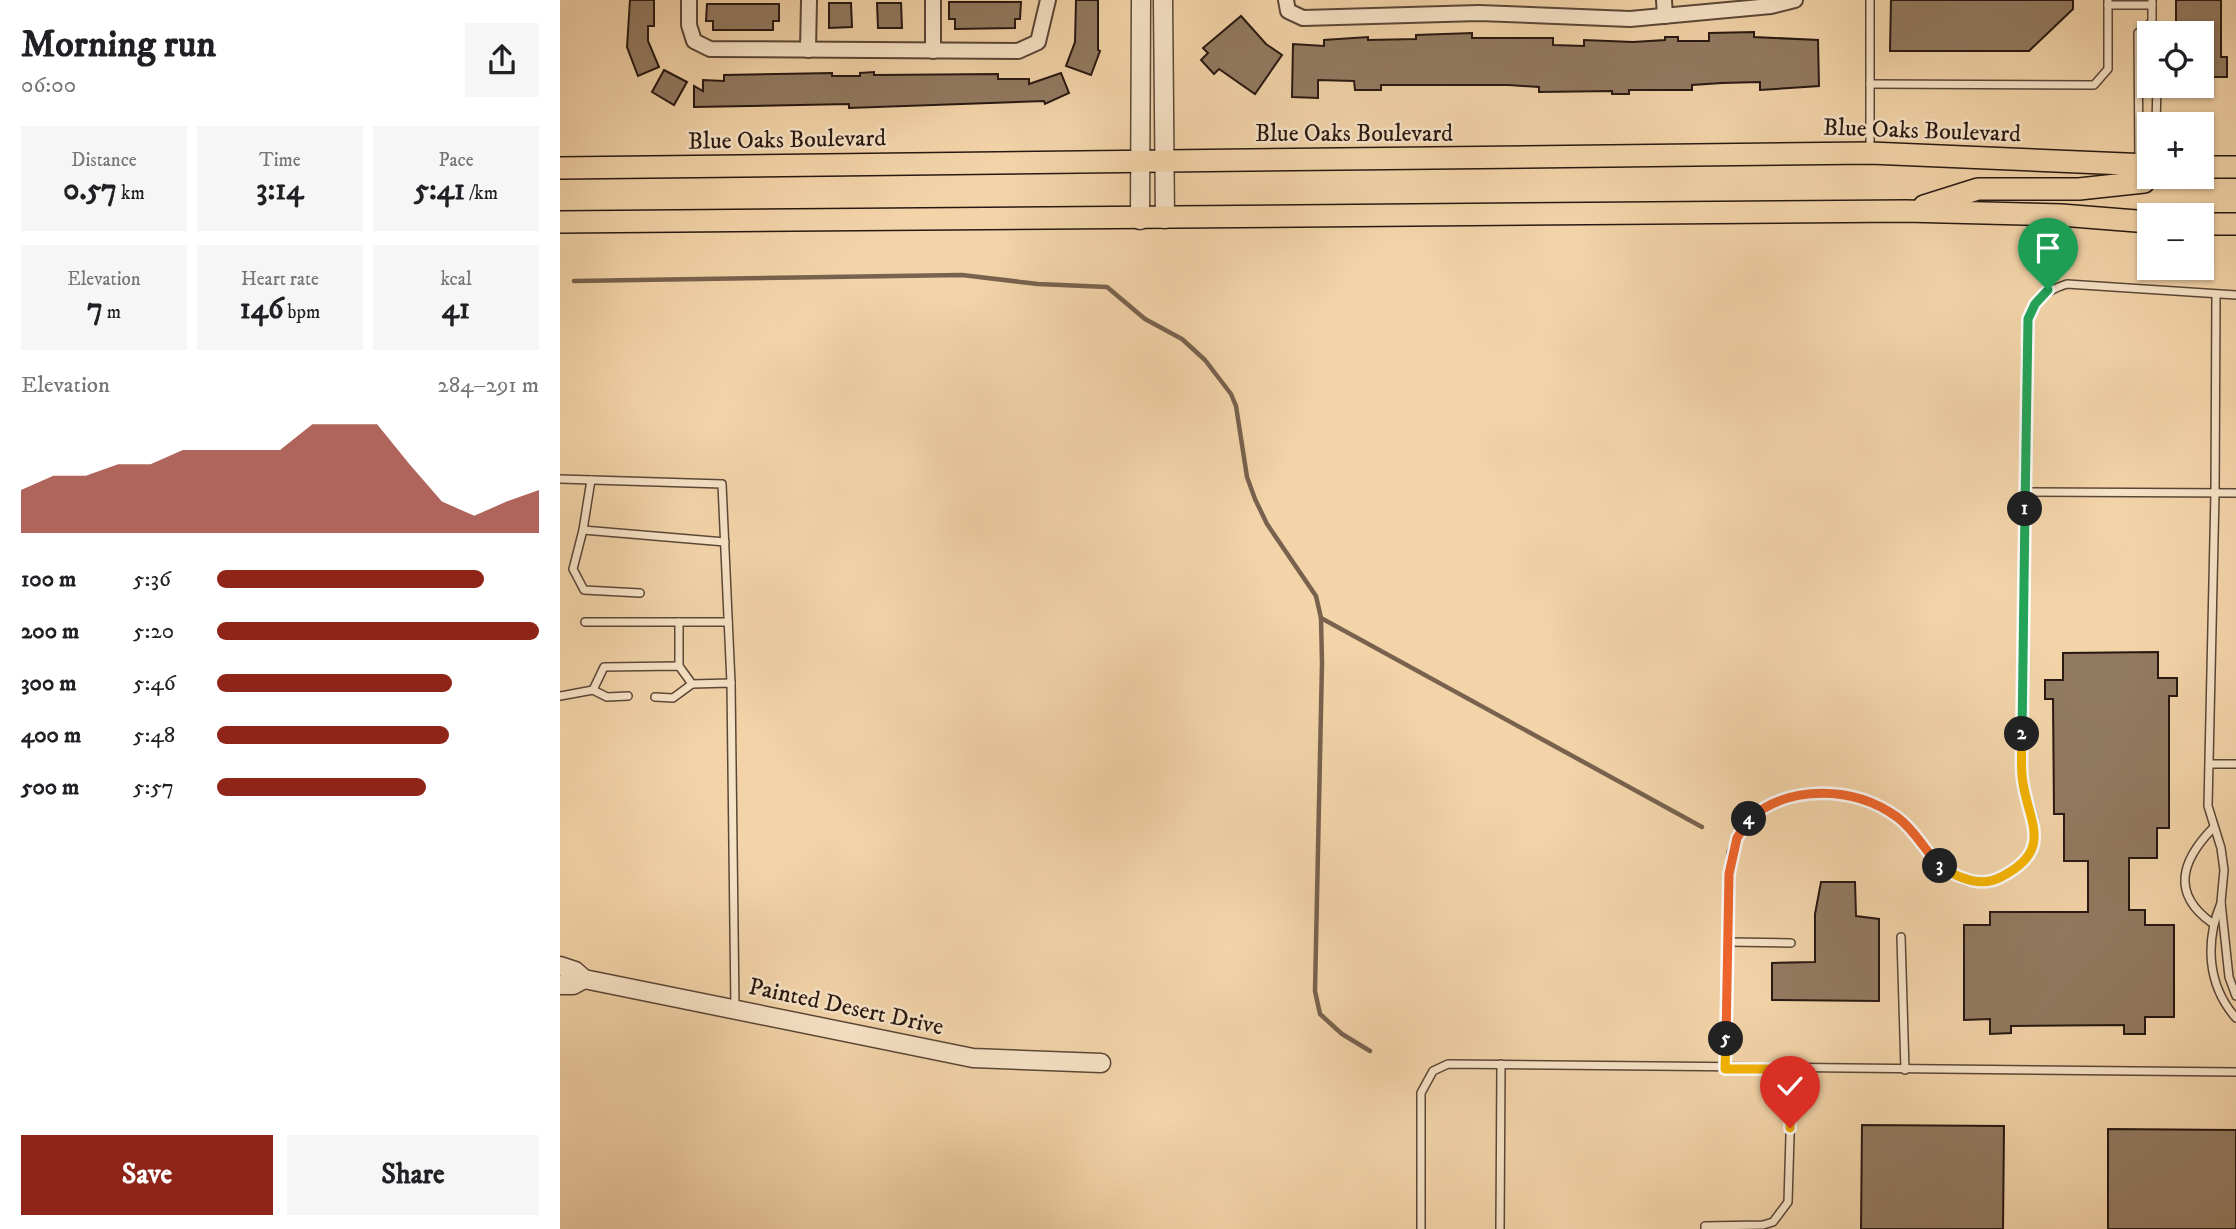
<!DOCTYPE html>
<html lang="en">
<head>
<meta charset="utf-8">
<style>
  body { margin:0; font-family:"IM FELL DW Pica",serif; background:#f6f6f6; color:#202124; height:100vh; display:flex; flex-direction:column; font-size:26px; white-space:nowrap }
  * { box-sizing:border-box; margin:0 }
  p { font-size:23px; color:#757577 }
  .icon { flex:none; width:38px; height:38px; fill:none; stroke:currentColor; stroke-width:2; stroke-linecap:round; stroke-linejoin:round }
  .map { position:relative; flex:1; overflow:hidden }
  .side { display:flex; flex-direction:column; background:#fff; width:560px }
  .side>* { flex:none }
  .controls { position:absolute; left:1577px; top:21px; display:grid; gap:14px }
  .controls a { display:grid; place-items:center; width:77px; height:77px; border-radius:0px; background:#fff; box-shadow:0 2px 5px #0004; font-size:35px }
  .pin { position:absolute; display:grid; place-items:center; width:60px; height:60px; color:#fff; margin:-72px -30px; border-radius:50% 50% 50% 0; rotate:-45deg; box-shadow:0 0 7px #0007 }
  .pin .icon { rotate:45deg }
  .km { position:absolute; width:35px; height:35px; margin:-18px; border-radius:50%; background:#222; color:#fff; font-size:19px; line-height:35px; text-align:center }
  .round { display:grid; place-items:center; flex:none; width:74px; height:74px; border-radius:0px; background:#f6f6f6 }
  .headline { display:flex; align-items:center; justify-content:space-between; height:119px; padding:0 21px }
  h1 { font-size:38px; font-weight:700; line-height:52px }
  .figures { display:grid; grid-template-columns:repeat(3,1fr); gap:10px; height:119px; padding:7px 21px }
  .figures div { display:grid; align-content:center; border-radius:0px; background:#f6f6f6; text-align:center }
  .figures b { font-size:30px; font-weight:700 }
  .figures small { font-size:19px; font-weight:400 }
  .figures p { font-size:19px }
  .chart { height:196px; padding:14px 21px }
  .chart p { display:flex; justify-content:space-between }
  .chart svg { width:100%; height:126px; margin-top:7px; fill:#8f2418; opacity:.7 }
  .button { display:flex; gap:14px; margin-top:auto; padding:14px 21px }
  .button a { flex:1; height:80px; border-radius:0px; background:#8f2418; color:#fff; font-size:28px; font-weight:700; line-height:80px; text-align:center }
  .button a+a { background:#f6f6f6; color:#202124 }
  ul { padding:0 21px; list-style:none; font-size:23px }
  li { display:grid; grid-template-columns:112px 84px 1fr; align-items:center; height:52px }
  li i { height:18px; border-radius:9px; background:#8f2418 }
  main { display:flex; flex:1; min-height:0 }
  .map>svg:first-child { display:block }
</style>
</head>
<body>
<main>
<section class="side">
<div class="headline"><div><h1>Morning run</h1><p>06:00</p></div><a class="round"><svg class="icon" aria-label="share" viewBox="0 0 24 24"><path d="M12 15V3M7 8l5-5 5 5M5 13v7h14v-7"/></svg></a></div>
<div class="figures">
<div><p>Distance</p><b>0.57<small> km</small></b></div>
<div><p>Time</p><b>3:14</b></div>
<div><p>Pace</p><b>5:41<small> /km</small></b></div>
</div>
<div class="figures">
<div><p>Elevation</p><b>7<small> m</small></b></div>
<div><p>Heart rate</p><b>146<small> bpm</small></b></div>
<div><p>kcal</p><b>41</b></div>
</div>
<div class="chart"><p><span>Elevation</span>284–291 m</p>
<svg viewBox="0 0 160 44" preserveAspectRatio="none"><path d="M0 44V29L10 24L20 24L30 20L40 20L50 15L60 15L70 15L80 15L90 6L100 6L110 6L120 20L130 33L140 38L150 33L160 29V44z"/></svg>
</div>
<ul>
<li><b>100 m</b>5:36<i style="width:83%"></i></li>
<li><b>200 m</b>5:20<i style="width:100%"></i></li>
<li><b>300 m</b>5:46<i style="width:73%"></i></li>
<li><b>400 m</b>5:48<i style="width:72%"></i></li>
<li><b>500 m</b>5:57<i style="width:65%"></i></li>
</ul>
<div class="button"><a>Save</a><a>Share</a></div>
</section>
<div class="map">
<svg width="1676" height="1229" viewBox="0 0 1676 1229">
  <rect width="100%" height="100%" fill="#f3d4a9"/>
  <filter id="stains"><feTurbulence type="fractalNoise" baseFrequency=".00286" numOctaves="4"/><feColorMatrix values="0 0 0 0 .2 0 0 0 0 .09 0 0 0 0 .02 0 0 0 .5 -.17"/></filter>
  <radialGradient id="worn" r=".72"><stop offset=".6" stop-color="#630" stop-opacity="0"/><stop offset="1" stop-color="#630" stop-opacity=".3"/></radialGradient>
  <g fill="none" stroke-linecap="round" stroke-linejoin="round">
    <g stroke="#78624e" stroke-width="4.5">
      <polyline points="14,281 402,275 478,284 547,287 585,319 622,339 645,360 671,394 676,406 687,477 695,499 707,524 756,596 761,618 762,663 755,991 760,1014 782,1034 810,1051"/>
      <polyline points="761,618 1142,827"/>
    </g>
  </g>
  <g fill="#927a61" stroke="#281812" stroke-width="2">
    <polygon points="70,0 94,0 94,26 88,26 88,41 99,67 78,76 67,47"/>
    <polygon points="516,0 538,0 538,50 540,51 531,75 506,66 515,42"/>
    <polygon points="1331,0 1513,0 1513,9 1469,51 1330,51"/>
    <polygon points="1616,0 1661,0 1661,57 1667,57 1667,77 1642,77 1642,33 1616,33"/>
    <polygon points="389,2 461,2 460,19 455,19 455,28 395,29 395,19 389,19"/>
    <polygon points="269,3 291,3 292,27 269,28"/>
    <polygon points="317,3 341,3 342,28 318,28"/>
    <polygon points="147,4 219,4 219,21 213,21 213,30 153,30 153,21 146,21"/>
    <polygon points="681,16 706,44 722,55 695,94 659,69 654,74 641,60 648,53 643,48"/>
    <polygon points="1194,32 1194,37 1258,40 1259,86 1200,90 1200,82 1162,83 1132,85 1132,90 1069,90 1069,94 1052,94 1052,91 979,92 979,87 949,85 821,85 821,90 795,90 794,81 758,80 758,98 732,97 733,44 764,46 764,40 808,37 808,40 856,39 856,35 912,33 912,38 993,38 993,45 1024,46 1024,40 1073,42 1105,40 1105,37 1118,37 1118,41 1149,41 1149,33"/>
    <polygon points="104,70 127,82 114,105 92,92"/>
    <polygon points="314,72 314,75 438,74 438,79 469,79 469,84 501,73 509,93 485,104 484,101 289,108 289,104 134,107 134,86 143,91 143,80 164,81 164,75 272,73 272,76 300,76 300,73"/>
    <polygon points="1598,652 1598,678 1617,678 1617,696 1609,696 1609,828 1597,828 1597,858 1569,858 1569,910 1585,910 1585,925 1614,925 1614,1017 1585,1017 1585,1034 1564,1034 1564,1025 1451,1026 1451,1033 1430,1034 1430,1019 1404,1020 1404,925 1430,925 1430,912 1528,912 1528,861 1504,861 1504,814 1494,814 1493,699 1485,699 1485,680 1503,680 1503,653"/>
    <polygon points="1261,882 1295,882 1296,916 1319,919 1319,1001 1212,1000 1212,963 1255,962 1255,914"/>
    <polygon points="1302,1125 1444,1126 1443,1229 1301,1229"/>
    <polygon points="1548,1129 1676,1130 1676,1229 1548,1229"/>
  </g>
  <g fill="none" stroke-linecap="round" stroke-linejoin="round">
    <g stroke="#5b4738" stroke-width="10">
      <g id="service">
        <polyline points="1310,0 1310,150"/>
        <polyline points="1592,1 1592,22 1597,33"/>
        <polyline points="1548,5 1592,5"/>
        <polyline points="1310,84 1534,85 1548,69 1548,0"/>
        <polyline points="1596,124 1597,86"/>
        <polyline points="1579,161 1578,33 1592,22"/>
        <polyline points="1656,295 1655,493 1648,806 1661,848 1664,870 1661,902 1669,977 1676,996"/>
        <polyline points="0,479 162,484 171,683"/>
        <polyline points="31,480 23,530 13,569 24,590 80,593"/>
        <polyline points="1465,492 1676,493"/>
        <polyline points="23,530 165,542"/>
        <polyline points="25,622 168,622"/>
        <polyline points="119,622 119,666"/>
        <polyline points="33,690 44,667 119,666 132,684 171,683 175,1009"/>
        <polyline points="0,696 33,690 47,697 68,696"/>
        <polyline points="95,697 113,698 132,684"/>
        <polyline points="1650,764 1676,764"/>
        <path d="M1661 903C1645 942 1647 985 1676 1018"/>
        <path d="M1652 923C1610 893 1622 860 1653 828"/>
        <polyline points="1341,937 1345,1070"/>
        <polyline points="1168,942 1231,943"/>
        <path d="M1165 1069 1171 853C1195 782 1280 780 1336 816 1373 840 1386 905 1446 875 1460 868 1471 854 1474 838 1478 820 1468 803 1464 787 1461 778 1462 769 1462 760L1466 341C1469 309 1475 294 1507 284L1676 295"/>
        <polyline points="861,1229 861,1093 873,1071 888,1064 1676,1072"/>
        <polyline points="940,1229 941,1064"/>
        <polyline points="1145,1229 1145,1226 1203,1225 1213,1222 1228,1202 1232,1070"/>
      </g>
    </g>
    <g stroke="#5b4738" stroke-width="18">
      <g id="minor">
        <polyline points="129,0 129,25 134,41 150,49 458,51 478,42 488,0"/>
        <polyline points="373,0 373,51"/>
        <polyline points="726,0 728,11 743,18 919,13 1070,19 1211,6 1235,0"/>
        <polyline points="1104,0 1105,16"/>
        <polyline points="248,50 249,0"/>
      </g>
    </g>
    <g stroke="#5b4738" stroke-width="21">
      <g id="tertiary">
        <polyline points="603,0 605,219"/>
        <polyline points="580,220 581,0"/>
        <polyline points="0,966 15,971 24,979 413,1058 541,1063"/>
        <polyline points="0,985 13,985 24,979"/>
      </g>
    </g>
    <g stroke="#281812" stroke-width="24">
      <g id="primary">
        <polyline points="1642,167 1676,167"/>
        <polyline points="0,168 1310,153 1589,165"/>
        <polyline points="1364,206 1418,189 1519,189 1584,182 1589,175"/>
        <polyline points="0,222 1346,211 1501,215 1589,222"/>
        <polyline points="1642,224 1676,224"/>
      </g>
    </g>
    <use href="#service" stroke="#f7e3c7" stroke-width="7"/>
    <use href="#minor" stroke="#f7e3c7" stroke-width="14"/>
    <use href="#tertiary" stroke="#f7e3c7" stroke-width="18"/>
    <use href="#primary" stroke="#f3d4a9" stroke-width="21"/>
  </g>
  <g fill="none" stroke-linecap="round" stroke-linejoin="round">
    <g stroke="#fff" stroke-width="14">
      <polyline id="split-1" points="1465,509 1468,319 1475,304 1488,290"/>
    </g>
    <g stroke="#fff" stroke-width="14">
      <polyline id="split-2" points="1462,734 1465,509"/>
    </g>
    <g stroke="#fff" stroke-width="14">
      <path id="split-3" d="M1380 866C1398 878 1421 888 1441 877 1494 850 1469 823 1463 783 1460 767 1462 750 1462 734"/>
    </g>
    <g stroke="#fff" stroke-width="14">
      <path id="split-4" d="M1189 819C1230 784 1294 786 1337 817 1355 830 1365 851 1380 866"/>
    </g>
    <g stroke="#fff" stroke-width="14">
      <polyline id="split-5" points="1166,1039 1169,874 1177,838 1189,819"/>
    </g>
    <g stroke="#fff" stroke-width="14">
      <polyline id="split-6" points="1166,1039 1165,1069 1232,1069 1230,1128"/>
    </g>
    <use href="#split-1" stroke="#22a559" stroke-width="9"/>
    <use href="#split-2" stroke="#22a559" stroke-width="9"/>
    <use href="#split-3" stroke="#f5b400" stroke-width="9"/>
    <use href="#split-4" stroke="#f0652b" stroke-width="9"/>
    <use href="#split-5" stroke="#f0652b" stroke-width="9"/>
    <use href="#split-6" stroke="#f5b400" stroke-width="9"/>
  </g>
  <g text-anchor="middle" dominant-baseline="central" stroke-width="5" stroke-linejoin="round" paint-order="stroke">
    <g font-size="24" fill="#281812" stroke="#f7e3c7">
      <text transform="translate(1362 131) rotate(2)">Blue Oaks Boulevard</text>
      <text x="794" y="134">Blue Oaks Boulevard</text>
      <text transform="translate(227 140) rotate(-1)">Blue Oaks Boulevard</text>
      <text transform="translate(286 1007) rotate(12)">Painted Desert Drive</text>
    </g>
  </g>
  <rect width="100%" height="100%" filter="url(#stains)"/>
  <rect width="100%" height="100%" fill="url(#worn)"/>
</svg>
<div class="controls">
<a><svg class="icon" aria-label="locate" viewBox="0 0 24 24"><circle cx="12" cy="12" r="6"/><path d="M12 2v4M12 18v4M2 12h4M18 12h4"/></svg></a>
<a>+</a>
<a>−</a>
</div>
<div class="pin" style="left:1488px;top:290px;background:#1e9e55"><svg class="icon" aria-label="arrive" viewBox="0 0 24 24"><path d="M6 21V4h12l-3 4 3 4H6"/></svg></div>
<div class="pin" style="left:1230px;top:1128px;background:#d93025"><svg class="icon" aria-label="check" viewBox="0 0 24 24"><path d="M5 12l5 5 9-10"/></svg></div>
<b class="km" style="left:1465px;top:509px">1</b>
<b class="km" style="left:1462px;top:734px">2</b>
<b class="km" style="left:1380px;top:866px">3</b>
<b class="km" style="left:1189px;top:819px">4</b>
<b class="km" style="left:1166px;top:1039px">5</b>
</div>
</main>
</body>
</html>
